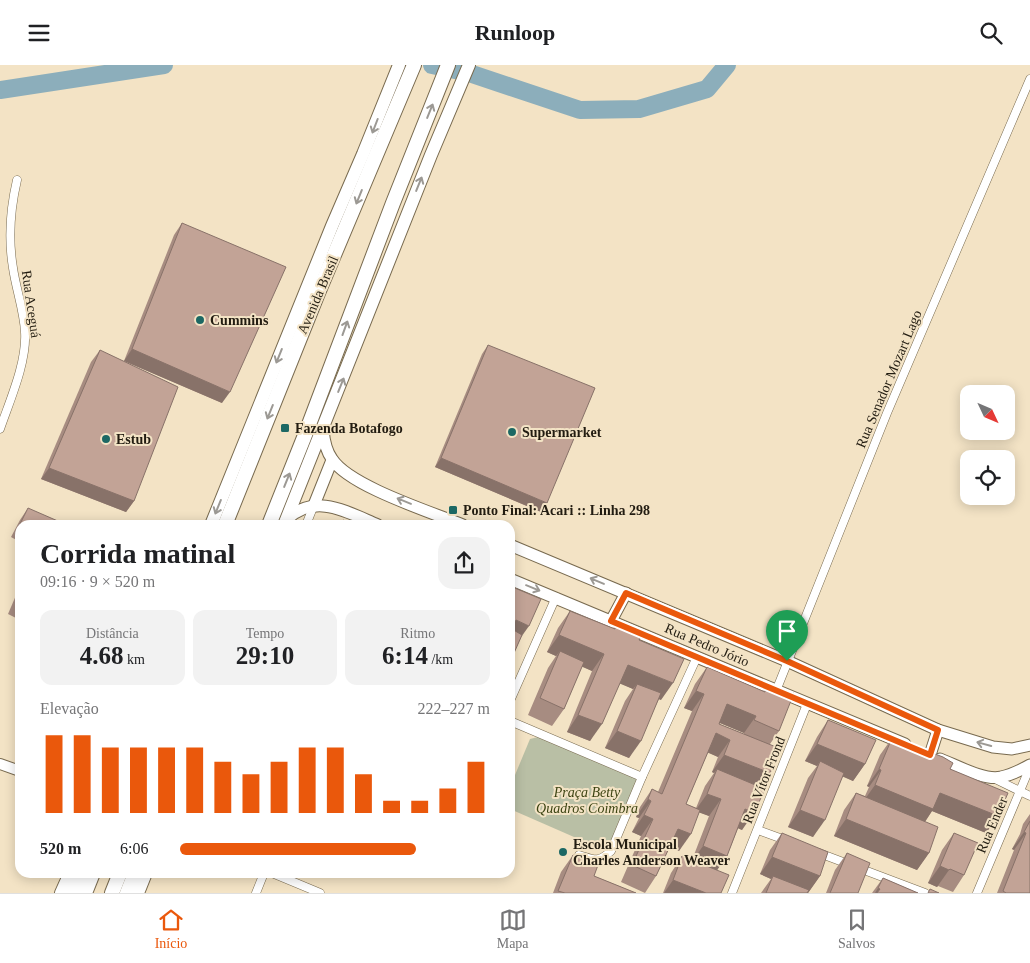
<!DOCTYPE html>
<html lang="pt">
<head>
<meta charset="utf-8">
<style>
  body { margin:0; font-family:"Times New Roman",serif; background:#f2f2f2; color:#202124; height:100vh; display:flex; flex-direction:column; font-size:19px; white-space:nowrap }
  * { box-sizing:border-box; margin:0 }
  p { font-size:16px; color:#757577 }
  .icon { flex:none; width:28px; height:28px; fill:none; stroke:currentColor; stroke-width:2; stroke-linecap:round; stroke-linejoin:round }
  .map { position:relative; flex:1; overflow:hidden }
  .drawer { position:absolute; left:15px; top:455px; width:500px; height:358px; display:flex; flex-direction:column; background:#fff; border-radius:15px; box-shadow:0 2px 12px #0003 }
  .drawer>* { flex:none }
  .needle { width:32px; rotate:134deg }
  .buttons { position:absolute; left:960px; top:320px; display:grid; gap:10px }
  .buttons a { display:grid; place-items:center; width:55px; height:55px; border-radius:10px; background:#fff; box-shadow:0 2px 12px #0003; font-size:25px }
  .pin { position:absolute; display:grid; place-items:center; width:42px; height:42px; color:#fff; margin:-51px -21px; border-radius:50% 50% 50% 0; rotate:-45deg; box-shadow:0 0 5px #0007 }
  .pin .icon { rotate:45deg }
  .round { display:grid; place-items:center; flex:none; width:52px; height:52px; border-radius:15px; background:#f2f2f2 }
  .head { display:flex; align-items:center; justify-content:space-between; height:85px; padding:0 25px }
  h1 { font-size:28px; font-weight:800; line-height:38px }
  .metrics { display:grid; grid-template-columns:repeat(3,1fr); gap:8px; height:85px; padding:5px 25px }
  .metrics div { display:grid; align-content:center; border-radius:12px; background:#f2f2f2; text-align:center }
  .metrics b { font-size:25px; font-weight:800 }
  .metrics small { font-size:14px; font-weight:400 }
  .metrics p { font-size:14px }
  .chart { height:140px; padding:10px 25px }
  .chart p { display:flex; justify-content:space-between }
  .chart svg { width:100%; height:90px; margin-top:5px; stroke:#ea580c; stroke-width:6 }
  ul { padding:0 25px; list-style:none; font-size:16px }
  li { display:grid; grid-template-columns:80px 60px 1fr; align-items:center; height:38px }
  li i { height:12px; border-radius:6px; background:#ea580c }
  header { display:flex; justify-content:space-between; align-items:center; height:65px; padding:0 25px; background:#fff; font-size:22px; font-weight:800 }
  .dock { display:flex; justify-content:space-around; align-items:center; height:70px; border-top:1px solid #e0e0e0; background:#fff; font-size:14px; color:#757577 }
  .dock a { display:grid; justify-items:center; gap:2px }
  .dock .on { color:#ea580c }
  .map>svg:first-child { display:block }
</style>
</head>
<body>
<header><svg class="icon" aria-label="menu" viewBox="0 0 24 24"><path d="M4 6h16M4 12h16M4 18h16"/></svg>Runloop<svg class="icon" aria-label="search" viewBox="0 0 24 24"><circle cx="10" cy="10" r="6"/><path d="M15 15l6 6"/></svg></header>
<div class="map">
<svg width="1030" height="828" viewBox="0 0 1030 828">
  <rect width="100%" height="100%" fill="#f3e3c5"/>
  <polygon fill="#b9bfa5" points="538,672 636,712 637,719 611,780 606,786 510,744 510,722 530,674"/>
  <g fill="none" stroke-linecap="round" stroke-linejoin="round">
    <g stroke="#8caebb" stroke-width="18">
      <polyline points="432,0 469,8 580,45 639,44 707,24 727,0"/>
      <polyline points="0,25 164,0"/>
    </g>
    <g stroke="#786a4f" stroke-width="9">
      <g id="minor">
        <path d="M0 364C10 335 27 297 25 267 24 246 16 224 13 203 8 173 10 145 17 115"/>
        <polyline points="306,460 314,440"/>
        <polyline points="776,626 887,348 1030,14"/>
        <polyline points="510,636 556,532"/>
        <polyline points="510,656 642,712"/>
        <polyline points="993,713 1030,731"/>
        <polyline points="758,765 788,776"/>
        <polyline points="819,788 925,828"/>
        <path d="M579 790C595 795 598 798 611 786L642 712 697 592"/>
        <polyline points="272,808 320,828"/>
        <polyline points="256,828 264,808"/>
        <polyline points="732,828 807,639"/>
        <polyline points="977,828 1030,702"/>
      </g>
    </g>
    <g stroke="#786a4f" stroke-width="12">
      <polyline id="tertiary" points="0,699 20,706"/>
    </g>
    <g stroke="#786a4f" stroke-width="13">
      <g id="secondary">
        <path d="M323 365C324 375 326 386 332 394 349 421 431 447 463 460"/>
        <polyline points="314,440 332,395"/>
        <path d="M286 455C315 427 347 447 378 460"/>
        <polyline points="510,480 787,596 938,665 993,682 1012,684 1030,680"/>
        <polyline points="510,514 905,679"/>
        <polyline points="611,556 626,528"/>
        <polyline points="930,690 938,665"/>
        <path d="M940 694C956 700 984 716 1001 712 1011 710 1021 705 1030 700"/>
      </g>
    </g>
    <g stroke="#786a4f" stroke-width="14">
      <g id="primary">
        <polyline points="211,460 332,161 363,89 399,0"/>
        <polyline points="284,460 431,90 469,0"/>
        <polyline points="61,828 70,808"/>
        <polyline points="138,828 146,808"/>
      </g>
    </g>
    <g stroke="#786a4f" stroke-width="14">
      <g id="trunk">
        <polyline points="73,828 81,808"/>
        <polyline points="126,828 134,808"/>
      </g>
    </g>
    <g stroke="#786a4f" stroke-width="16">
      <g id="motorway">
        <polyline points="225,460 318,228 414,0"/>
        <polyline points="269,460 305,370 393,138 448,0"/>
        <polyline points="85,828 93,808"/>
        <polyline points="112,828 120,808"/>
      </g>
    </g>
    <use href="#minor" stroke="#fff" stroke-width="8"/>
    <use href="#tertiary" stroke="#fff" stroke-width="10"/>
    <use href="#secondary" stroke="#fff" stroke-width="11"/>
    <use href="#primary" stroke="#fff" stroke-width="12"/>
    <use href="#trunk" stroke="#fff" stroke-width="12"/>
    <use href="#motorway" stroke="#fff" stroke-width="14"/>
  </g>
  <g fill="#a78c81" fill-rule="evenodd">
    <polygon points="182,158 222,338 124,296 174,170"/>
    <polygon points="488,280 541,447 435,402 482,289"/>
    <polygon points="100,285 134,436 126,447 41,414 91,297"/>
    <polygon points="28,443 20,460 20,477 11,472 20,455"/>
    <polygon points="20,521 20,555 8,549"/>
    <polygon points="570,546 613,563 618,556 639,575 661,635 659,634 629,693 605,683 625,636 633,624 620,618 590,676 567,667 592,606 582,601 564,644 552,661 528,650 548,603 556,591 547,587 558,563"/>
    <path d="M707 602 763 626 768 619 779 666 770 679 760 722 742 765 738 763 727 791 717 805 721 828H663L671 808 682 791 692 795 709 751 699 747 679 786 669 783 656 811 645 828 621 817 641 771 632 767 639 753 636 752 640 742 652 724 658 727 692 646 684 643 695 619ZM720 658 744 668V669L719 659ZM708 687 718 692 712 707 714 708 705 721 696 743 686 739Z"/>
    <polygon points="828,655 865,699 853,716 843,711 813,772 788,762 808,713 817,701 805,696 817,672"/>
    <polygon points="892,673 950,704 998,751 986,768 932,746 925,757 929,788 917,805 834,771 844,745 856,728 865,731 869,722 867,721 880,690"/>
    <polygon points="1030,749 1030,828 997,828 1014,785 1012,784 1020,769 1023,759"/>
    <polygon points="782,768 820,811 808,828 761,828 771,814 760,809 770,785"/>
    <polygon points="954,768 964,810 953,827 938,821 937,822 928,818 942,785"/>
    <polygon points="847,788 858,828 826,828 835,805"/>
    <polygon points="573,790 594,811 636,828 553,828 561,807"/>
    <polygon points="883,813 918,828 872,828"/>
  </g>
  <g fill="#887269">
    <polygon points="132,284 230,327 222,338 124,296"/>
    <polygon points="441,393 547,438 541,447 435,402"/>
    <polygon points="49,403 134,436 126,447 41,414"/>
    <polygon points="516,555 529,561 519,575 510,564"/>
    <polygon points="559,570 604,589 592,606 557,591 560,586 556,591 547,587"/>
    <polygon points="628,600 673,618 661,635 634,624 637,619 633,624 616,617"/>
    <polygon points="696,626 704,629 692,646 684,643"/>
    <polygon points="727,639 756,651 744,668 715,656"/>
    <polygon points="578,650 602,659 590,676 567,667"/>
    <polygon points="617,666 641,676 629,693 605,683"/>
    <polygon points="716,668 730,675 718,692 704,686"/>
    <polygon points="817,679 865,699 853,716 818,701 820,696 817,701 805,696"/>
    <polygon points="724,690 770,708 758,725 717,704 714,708 712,707"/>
    <polygon points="879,704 881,705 869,722 867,721"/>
    <polygon points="875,720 940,728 998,751 986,768 932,746 922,761 863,737"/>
    <polygon points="707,729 721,734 709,751 695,746"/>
    <polygon points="648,734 651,736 639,753 636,752"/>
    <polygon points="745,744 754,748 742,765 733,761"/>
    <polygon points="800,745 825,755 813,772 788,762"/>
    <polygon points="644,750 653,754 641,771 632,767"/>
    <polygon points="846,754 929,788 917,805 834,771"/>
    <polygon points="678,764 691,769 679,786 666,781"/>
    <polygon points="1024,767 1026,768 1014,785 1012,784"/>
    <polygon points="703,781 727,791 715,808 691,798"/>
    <polygon points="772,792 820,811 808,828 772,814 773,811 771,814 760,809"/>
    <polygon points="940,801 949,805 937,822 928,818"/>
    <polygon points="673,815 706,828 664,828"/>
    <polygon points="878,823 880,824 877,828 875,828"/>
  </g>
  <g fill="#c2a396" stroke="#887269">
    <polygon points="182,158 286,202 230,327 132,284"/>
    <polygon points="488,280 595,323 547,438 441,393"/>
    <polygon points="100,285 178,322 134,436 49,403"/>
    <polygon points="28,443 67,460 20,460 20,461 19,461"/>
    <polygon points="343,455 354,460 341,460"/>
    <polygon points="510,521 541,534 529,561 516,555 512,564 522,570 510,597"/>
    <polygon points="20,529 20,539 16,538"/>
    <polygon points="570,546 615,564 618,556 643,567 639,575 684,594 673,618 628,600 602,659 578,650 604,589 559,570"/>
    <polygon points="560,586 584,597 564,644 540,633"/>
    <polygon points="707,602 765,627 768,619 784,626 794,628 779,666 754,655 756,651 727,639 719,659 781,684 770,708 724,690 730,675 716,668 686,739 700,745 691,769 678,764 656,811 632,800 653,754 644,750 651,736 648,734 652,724 662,729 704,629 696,626"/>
    <polygon points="637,619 661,628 641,676 617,666"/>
    <polygon points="828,655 876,675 865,699 817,679"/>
    <polygon points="892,673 943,692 953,698 950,704 1008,728 998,751 940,728 933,744 875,720 881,705 879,704"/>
    <polygon points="820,696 844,708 825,755 800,745"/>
    <polygon points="717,704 765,724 754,748 745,744 727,791 703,781 721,734 707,729"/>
    <polygon points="856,728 938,762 929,788 846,754"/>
    <polygon points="1030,756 1030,828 1006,828 1003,826 1026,768 1024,767"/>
    <polygon points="782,768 828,787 820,811 772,792"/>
    <polygon points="954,768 978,778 964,810 950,804 949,805 940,801"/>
    <polygon points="847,788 870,798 858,828 830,828"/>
    <polygon points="573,790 598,800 594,811 636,828 565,828 558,826"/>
    <polygon points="682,791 729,810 721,828 706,828 673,815"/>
    <polygon points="773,811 809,825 807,828 766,828"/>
    <polygon points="883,813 918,828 877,828 880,824 878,823"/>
    <polygon points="930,824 939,828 928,828"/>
  </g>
  <defs><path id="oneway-shaft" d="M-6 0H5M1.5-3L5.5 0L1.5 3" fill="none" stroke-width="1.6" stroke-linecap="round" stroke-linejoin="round" transform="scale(1.25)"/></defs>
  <g stroke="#9c9994">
    <use href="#oneway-shaft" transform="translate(430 46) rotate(-68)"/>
    <use href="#oneway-shaft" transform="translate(375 61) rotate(111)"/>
    <use href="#oneway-shaft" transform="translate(419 119) rotate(-68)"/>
    <use href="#oneway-shaft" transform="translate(359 132) rotate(112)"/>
    <use href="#oneway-shaft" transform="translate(345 263) rotate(-70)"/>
    <use href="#oneway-shaft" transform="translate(279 291) rotate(112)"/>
    <use href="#oneway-shaft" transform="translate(341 320) rotate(-68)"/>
    <use href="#oneway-shaft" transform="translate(270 347) rotate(112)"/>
    <use href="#oneway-shaft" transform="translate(287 415) rotate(-68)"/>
    <use href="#oneway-shaft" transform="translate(404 436) rotate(-158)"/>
    <use href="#oneway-shaft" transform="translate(218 442) rotate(112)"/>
    <use href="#oneway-shaft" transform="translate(597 516) rotate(-157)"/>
    <use href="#oneway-shaft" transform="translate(533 523) rotate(22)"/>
    <use href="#oneway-shaft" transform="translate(984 679) rotate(-165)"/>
  </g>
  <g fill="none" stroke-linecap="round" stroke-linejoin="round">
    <g stroke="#fff" stroke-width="10">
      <polygon id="route" points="626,528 787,596 938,665 930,690 611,556"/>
    </g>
    <use href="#route" stroke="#ea580c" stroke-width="6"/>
  </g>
  <g fill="#1c6864" stroke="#f3e3c5" stroke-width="2">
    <circle cx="200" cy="255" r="5"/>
    <rect x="280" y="358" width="10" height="10" rx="2.5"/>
    <circle cx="512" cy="367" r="5"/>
    <circle cx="106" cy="374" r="5"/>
    <rect x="448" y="440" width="10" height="10" rx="2.5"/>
    <circle cx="563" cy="787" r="5"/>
  </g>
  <g text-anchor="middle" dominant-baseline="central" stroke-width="4" stroke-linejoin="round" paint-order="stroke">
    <g font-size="14" fill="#221c11" stroke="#f3e3c5">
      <text transform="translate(318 230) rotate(-67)">Avenida Brasil</text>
      <text transform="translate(31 239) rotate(82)">Rua Aceguá</text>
      <text transform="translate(889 314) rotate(-67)">Rua Senador Mozart Lago</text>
      <text transform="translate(707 580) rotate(23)">Rua Pedro Jório</text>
      <text transform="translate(764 715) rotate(-68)">Rua Vítor Frond</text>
      <text transform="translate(992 760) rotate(-67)">Rua Ender</text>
    </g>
    <g font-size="14" font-weight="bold" fill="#221c11" stroke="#f3e3c5" text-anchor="start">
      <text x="210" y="255">Cummins</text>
      <text x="295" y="363">Fazenda Botafogo</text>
      <text x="522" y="367">Supermarket</text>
      <text x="116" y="374">Estub</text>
      <text x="463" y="445">Ponto Final: Acari :: Linha 298</text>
      <text x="573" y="779">Escola Municipal<tspan x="573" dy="16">Charles Anderson Weaver</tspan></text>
    </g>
    <g font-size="14" font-style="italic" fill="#3c4312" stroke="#f3e3c5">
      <text x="587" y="727">Praça Betty<tspan x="587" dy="16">Quadros Coimbra</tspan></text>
    </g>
  </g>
</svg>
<div class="buttons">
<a><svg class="needle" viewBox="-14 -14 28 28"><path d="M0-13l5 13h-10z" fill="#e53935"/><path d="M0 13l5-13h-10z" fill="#757577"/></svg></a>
<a><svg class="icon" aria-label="locate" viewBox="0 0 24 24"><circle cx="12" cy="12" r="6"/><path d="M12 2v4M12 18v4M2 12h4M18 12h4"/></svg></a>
</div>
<div class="pin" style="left:787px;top:596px;background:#1e9e55"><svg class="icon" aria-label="arrive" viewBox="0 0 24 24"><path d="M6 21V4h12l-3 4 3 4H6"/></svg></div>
<section class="drawer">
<div class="head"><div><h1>Corrida matinal</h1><p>09:16 · 9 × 520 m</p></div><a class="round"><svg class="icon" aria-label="share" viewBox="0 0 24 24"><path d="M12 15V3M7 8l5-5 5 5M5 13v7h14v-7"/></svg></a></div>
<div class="metrics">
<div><p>Distância</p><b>4.68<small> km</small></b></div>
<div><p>Tempo</p><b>29:10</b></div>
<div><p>Ritmo</p><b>6:14<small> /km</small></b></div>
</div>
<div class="chart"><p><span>Elevação</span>222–227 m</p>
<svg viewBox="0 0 160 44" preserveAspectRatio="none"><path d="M5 44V6M15 44V6M25 44V12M35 44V12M45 44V12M55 44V12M65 44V19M75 44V25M85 44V19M95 44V12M105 44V12M115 44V25M125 44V38M135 44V38M145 44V32M155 44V19"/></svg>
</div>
<ul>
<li><b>520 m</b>6:06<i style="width:76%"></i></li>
</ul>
</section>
</div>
<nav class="dock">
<a class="on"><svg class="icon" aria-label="home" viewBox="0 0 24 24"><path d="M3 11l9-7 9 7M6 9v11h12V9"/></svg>Início</a>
<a><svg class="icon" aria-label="map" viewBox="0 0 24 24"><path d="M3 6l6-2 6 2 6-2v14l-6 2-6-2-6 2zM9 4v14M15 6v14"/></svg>Mapa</a>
<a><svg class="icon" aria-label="saved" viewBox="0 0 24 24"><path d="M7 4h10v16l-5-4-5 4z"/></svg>Salvos</a>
</nav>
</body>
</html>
